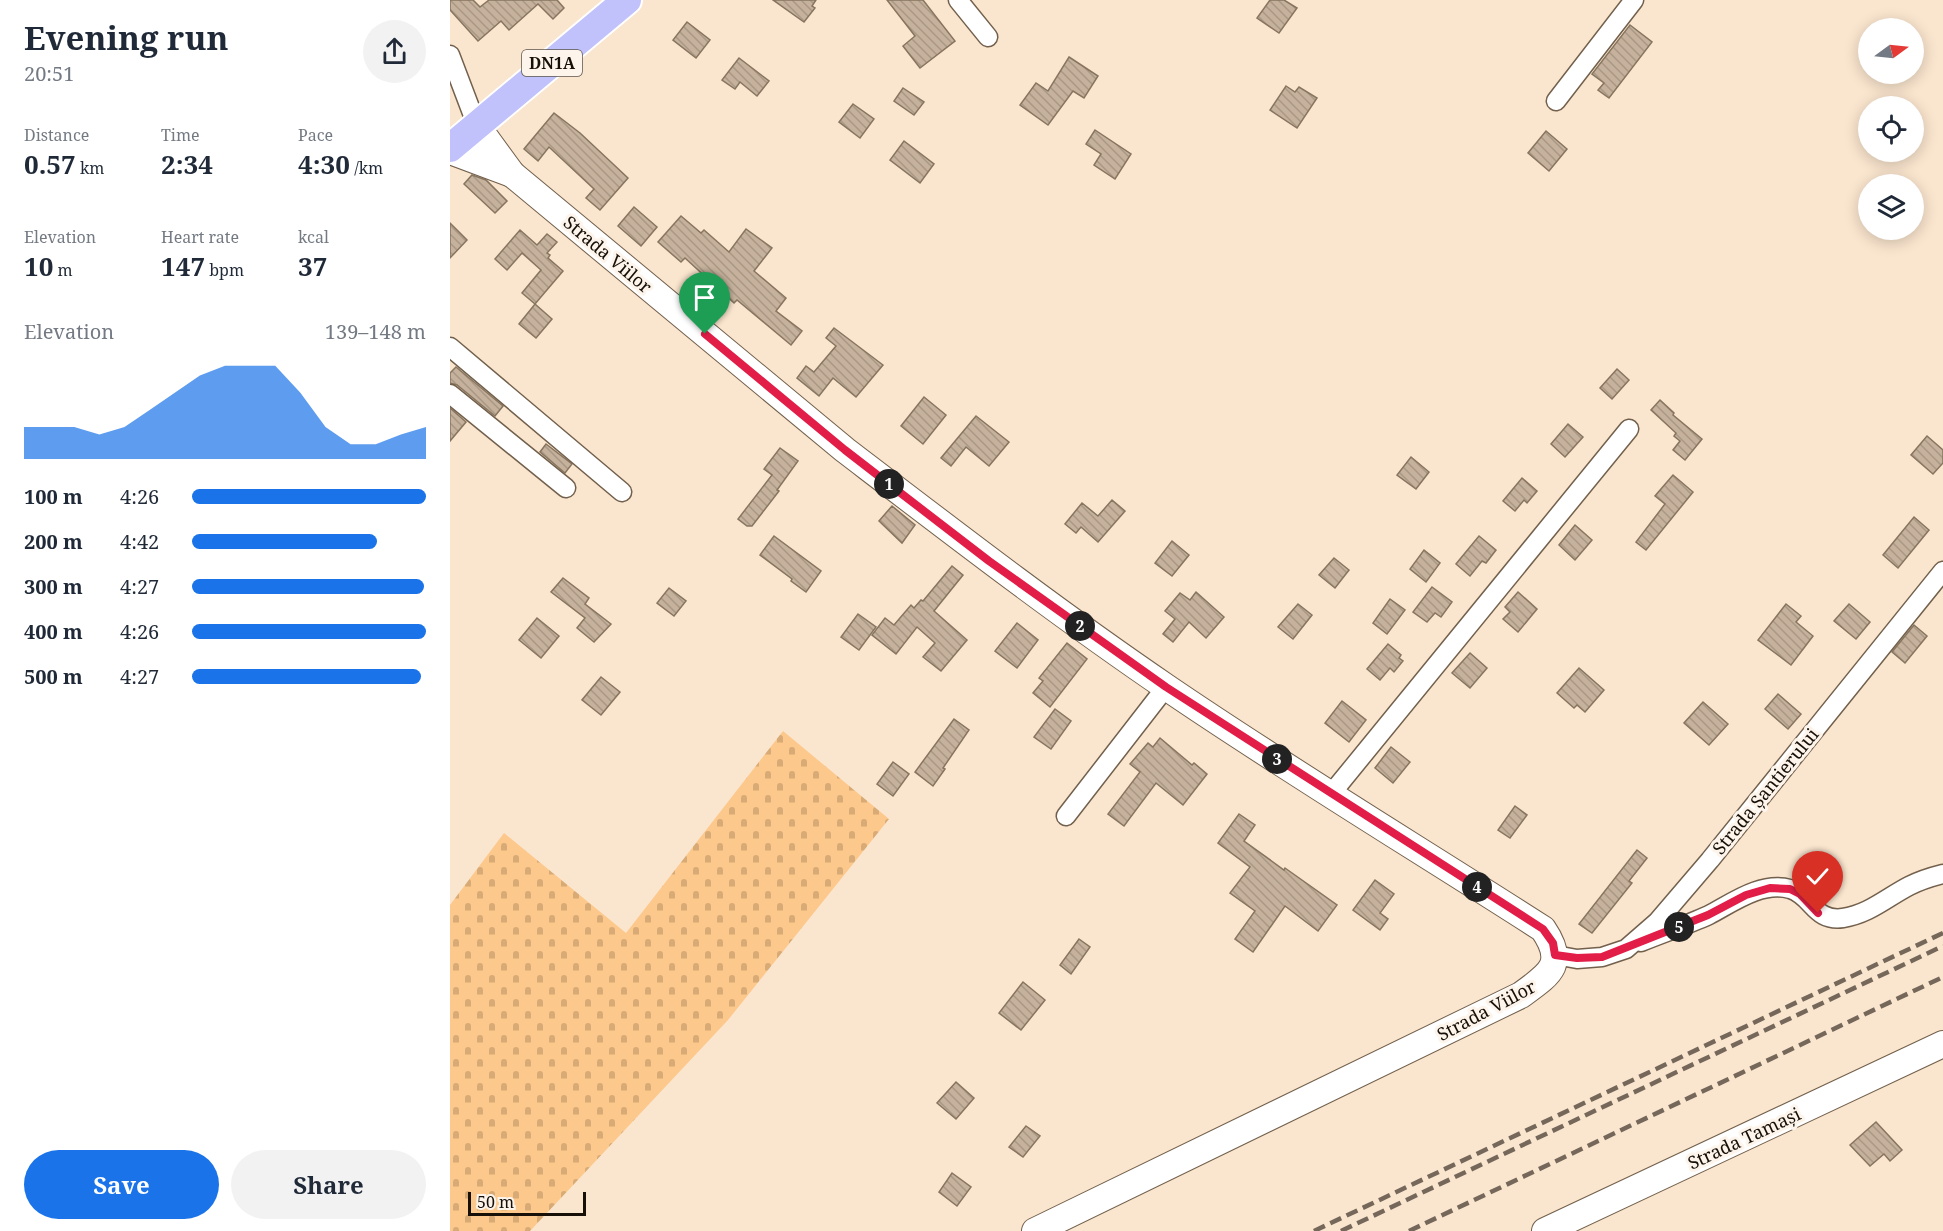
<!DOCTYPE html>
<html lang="en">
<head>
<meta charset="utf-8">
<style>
  body { margin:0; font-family:"Noto Serif",serif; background:#f2f2f3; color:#1f2937; height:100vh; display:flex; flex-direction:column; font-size:22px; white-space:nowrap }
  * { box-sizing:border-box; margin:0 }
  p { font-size:20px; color:#747a83 }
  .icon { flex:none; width:33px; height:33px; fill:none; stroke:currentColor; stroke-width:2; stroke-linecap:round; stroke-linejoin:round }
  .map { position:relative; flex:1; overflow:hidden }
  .drawer { display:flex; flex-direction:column; background:#fff; width:450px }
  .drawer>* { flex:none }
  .needle { width:39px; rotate:75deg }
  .tools { position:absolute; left:1408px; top:18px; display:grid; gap:12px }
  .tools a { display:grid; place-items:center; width:66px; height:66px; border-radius:50%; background:#fff; box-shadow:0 3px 15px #0003; font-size:30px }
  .scale { position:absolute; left:18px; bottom:15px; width:118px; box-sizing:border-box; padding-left:6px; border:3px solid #161008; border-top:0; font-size:16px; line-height:21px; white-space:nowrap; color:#161008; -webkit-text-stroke:4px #fdf5ec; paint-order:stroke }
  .pin { position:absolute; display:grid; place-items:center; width:51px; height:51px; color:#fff; margin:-62px -26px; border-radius:50% 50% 50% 0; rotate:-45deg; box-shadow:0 0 6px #0007 }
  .pin .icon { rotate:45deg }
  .km { position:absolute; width:30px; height:30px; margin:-15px; border-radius:50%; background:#222; color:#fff; font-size:16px; line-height:30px; text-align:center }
  .round { display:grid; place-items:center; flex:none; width:63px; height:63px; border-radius:32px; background:#f2f2f3 }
  .headline { display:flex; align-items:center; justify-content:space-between; height:102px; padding:0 24px }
  h1 { font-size:33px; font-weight:700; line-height:45px }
  .stats { display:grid; grid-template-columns:repeat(3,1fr); gap:9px; height:102px; padding:6px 24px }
  .stats div { display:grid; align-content:center }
  .stats b { font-size:26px; font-weight:700 }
  .stats small { font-size:16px; font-weight:400 }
  .stats p { font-size:16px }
  .chart { height:168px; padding:12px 24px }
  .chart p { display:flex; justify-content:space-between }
  .chart svg { width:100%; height:108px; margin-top:6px; fill:#1a73e8; opacity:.7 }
  .primary-button { display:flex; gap:12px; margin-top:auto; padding:12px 24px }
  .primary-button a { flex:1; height:69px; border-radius:36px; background:#1a73e8; color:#fff; font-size:24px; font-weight:700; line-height:69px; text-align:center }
  .primary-button a+a { background:#f2f2f3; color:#1f2937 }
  ul { padding:0 24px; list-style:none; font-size:20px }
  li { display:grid; grid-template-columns:96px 72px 1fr; align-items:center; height:45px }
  li i { height:15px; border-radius:8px; background:#1a73e8 }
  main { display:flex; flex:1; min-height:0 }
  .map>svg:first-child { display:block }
</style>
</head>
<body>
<main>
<section class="drawer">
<div class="headline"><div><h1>Evening run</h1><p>20:51</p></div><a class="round"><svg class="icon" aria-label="share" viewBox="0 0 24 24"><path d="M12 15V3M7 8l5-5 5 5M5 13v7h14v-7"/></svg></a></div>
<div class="stats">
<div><p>Distance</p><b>0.57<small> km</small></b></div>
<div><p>Time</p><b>2:34</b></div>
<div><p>Pace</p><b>4:30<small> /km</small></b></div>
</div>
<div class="stats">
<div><p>Elevation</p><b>10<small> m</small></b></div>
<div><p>Heart rate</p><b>147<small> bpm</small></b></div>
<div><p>kcal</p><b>37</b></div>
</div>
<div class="chart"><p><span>Elevation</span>139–148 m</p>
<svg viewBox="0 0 160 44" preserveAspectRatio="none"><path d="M0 44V31L10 31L20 31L30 34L40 31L50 24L60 17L70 10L80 6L90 6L100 6L110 17L120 31L130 38L140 38L150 34L160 31V44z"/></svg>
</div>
<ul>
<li><b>100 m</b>4:26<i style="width:100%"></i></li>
<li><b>200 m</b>4:42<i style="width:79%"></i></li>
<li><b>300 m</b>4:27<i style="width:99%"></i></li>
<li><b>400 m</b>4:26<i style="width:100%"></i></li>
<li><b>500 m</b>4:27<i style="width:98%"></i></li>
</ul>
<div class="primary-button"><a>Save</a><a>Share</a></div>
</section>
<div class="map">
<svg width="1493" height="1231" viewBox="0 0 1493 1231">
  <defs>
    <pattern id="cemetery-stones" width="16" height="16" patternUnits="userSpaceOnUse" patternTransform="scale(1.5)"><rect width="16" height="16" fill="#fdc88b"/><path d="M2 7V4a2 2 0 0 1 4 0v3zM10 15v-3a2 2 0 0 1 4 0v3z" fill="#d8ab76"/></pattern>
    <pattern id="building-back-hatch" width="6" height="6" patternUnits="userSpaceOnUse" patternTransform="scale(1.5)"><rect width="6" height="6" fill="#c6b29c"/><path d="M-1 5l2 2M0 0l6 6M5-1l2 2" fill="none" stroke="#a99885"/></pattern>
  </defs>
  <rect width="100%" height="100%" fill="#fae5ce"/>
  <polygon fill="url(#cemetery-stones)" points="333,731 439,819 278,1020 80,1231 0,1231 0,905 54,833 176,933"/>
  <g fill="url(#building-back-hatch)" stroke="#877560" stroke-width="1.5">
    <polygon points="0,0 23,0 30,7 39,0 107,0 114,8 103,19 88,4 59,30 51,21 28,41 0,10"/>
    <polygon points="323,0 366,0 362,6 365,8 354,22"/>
    <polygon points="437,0 473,0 505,41 470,68 453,46 465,36"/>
    <polygon points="820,0 834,0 847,8 829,33 807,18"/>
    <polygon points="237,22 260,40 246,58 223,40"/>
    <polygon points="1180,25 1202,42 1159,98 1148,90 1154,83 1142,74"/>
    <polygon points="619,57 648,76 634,98 623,91 598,125 570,105 586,83 598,91"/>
    <polygon points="289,58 319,81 307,96 290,82 285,89 272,80"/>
    <polygon points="836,86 845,92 849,87 867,98 847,128 820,110"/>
    <polygon points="453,88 474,102 464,115 444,101"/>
    <polygon points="403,104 424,119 410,138 389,122"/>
    <polygon points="104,113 130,133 178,178 150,210 136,198 144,189 99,147 88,161 74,149"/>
    <polygon points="645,130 681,154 665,179 644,165 651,154 636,144"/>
    <polygon points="1096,131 1117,149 1099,171 1078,153"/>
    <polygon points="454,141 484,164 470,183 440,160"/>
    <polygon points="22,175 36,180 57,201 45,213 14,184"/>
    <polygon points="184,207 207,227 191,246 168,226"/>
    <polygon points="231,216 251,233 254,230 279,252 296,229 322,248 304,271 336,298 326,311 352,331 341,345 287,300 284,303 235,258 231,262 208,242"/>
    <polygon points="0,223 17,240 0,258"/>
    <polygon points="70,230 87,245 97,234 107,242 97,253 100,255 98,258 113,271 85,304 72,293 91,270 72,253 57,270 45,259"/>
    <polygon points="85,304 102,319 86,338 69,324"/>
    <polygon points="384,328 433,365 406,397 383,378 369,396 347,378 356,366 364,372 386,346 376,338"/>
    <polygon points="6,367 53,406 45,416 7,385 0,383 0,373"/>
    <polygon points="1167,369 1179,380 1162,399 1150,388"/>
    <polygon points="474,397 496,415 473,444 451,426"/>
    <polygon points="1210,400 1224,413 1223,415 1252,439 1235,460 1223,450 1230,441 1224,436 1226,433 1201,410"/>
    <polygon points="0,408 16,422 0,441"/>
    <polygon points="526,416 559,442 539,466 516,447 501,466 491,458"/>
    <polygon points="1118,424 1133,437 1115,457 1101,444"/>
    <polygon points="1477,436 1493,450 1493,463 1483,474 1461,455"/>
    <polygon points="96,444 122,464 115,473 90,452"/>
    <polygon points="330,448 348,461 327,490 329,491 302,526 297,526 288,519 322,475 314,469"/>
    <polygon points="961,457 979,472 966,489 947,475"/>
    <polygon points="1223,475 1243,492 1196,550 1186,542 1215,504 1205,496"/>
    <polygon points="1072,478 1087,491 1077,503 1074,500 1065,511 1053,501"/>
    <polygon points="662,500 675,511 648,542 631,527 626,533 615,524 632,503 648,516"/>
    <polygon points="442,506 465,525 452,543 429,521"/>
    <polygon points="1464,517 1479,530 1448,568 1433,555"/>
    <polygon points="1125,525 1142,540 1125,560 1109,545"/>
    <polygon points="324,536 371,571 356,592 341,581 342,579 310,555"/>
    <polygon points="1029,536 1046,550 1036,563 1032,561 1020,576 1006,564"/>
    <polygon points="722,541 739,555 722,576 705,563"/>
    <polygon points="974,550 990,563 976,582 960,569"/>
    <polygon points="884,558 899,570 885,588 869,575"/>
    <polygon points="502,566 513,575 484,611 517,640 491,671 473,657 485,643 467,627 446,654 422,635 435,618 444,625 461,605 464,608 471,600 473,601"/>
    <polygon points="113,578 139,598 135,604 161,624 144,642 127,628 135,618 101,592"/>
    <polygon points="982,587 1002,602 991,617 985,613 977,622 963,612"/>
    <polygon points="219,588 236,601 224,616 207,603"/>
    <polygon points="746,592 774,617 756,638 739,622 723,642 713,634 725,619 715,611 730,593 740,600"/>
    <polygon points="1068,592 1087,609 1068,632 1053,619 1060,612 1055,607"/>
    <polygon points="940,599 955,610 937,634 923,623"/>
    <polygon points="848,604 862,615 843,639 828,627"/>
    <polygon points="1336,604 1351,616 1346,622 1363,636 1341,665 1308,640"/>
    <polygon points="1399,604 1420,622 1406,639 1384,621"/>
    <polygon points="408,614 426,627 409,650 391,637"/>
    <polygon points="87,618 109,636 91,658 69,640"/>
    <polygon points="567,623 588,640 567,668 545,651"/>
    <polygon points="1464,625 1477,636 1455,663 1442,652"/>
    <polygon points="617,643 637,659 600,707 583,693 593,681 589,678"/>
    <polygon points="938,644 951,655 949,658 953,661 944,672 940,668 930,680 917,669"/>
    <polygon points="1020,653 1037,668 1020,688 1002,673"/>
    <polygon points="1129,668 1154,690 1135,712 1127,705 1124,708 1107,693"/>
    <polygon points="151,677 170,692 151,715 132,700"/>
    <polygon points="1328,694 1351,714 1338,729 1315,709"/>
    <polygon points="892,701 916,720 899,742 875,723"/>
    <polygon points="1253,702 1278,724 1259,745 1234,723"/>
    <polygon points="605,709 621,721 601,749 584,737"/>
    <polygon points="504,719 519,730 493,768 495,769 483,786 465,772"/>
    <polygon points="710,738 742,765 744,763 757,774 733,805 706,783 674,826 658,814 690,772 680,764 698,743 703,747"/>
    <polygon points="941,747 960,762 943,783 925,768"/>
    <polygon points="443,762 459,774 443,796 427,784"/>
    <polygon points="1065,806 1077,815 1060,838 1048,830"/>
    <polygon points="789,814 805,825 794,841 834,870 835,868 887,905 868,931 835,906 803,952 785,939 805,911 780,893 800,867 768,843"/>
    <polygon points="1187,850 1197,858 1179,881 1182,883 1142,933 1129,924"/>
    <polygon points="925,880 944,894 930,913 938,919 930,930 903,910"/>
    <polygon points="629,939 640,947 621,974 610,965"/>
    <polygon points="573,982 595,1000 571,1030 549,1013"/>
    <polygon points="506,1082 524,1098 506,1119 487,1103"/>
    <polygon points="1426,1122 1452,1150 1440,1161 1434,1154 1420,1166 1400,1145"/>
    <polygon points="576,1126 590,1136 573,1157 559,1147"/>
    <polygon points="502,1173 521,1187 507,1206 489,1192"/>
  </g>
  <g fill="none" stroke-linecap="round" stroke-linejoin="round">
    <g stroke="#72604c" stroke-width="21">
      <g id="street">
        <polyline points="508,0 538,37"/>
        <polyline points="0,55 27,126"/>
        <polyline points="1106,101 1184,0"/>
        <polyline points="0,347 172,492"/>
        <polyline points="0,394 116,488"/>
        <polyline points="881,794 1179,429"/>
        <polyline points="616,816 716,687"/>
        <path d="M1191 942C1213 933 1237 925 1259 915 1282 903 1311 881 1340 889 1363 896 1364 922 1393 918 1419 914 1436 898 1459 886 1469 881 1481 877 1493 874"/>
        <polyline points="1105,955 1127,959 1152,957 1176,949 1207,922 1260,860 1493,571"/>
      </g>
    </g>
    <g stroke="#72604c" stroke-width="28">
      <g id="secondary">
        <path d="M27 126 62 174 395 450C501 531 606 612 716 687 839 771 967 848 1093 929 1117 964 1100 974 1071 995L585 1231"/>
        <polyline points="0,151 62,174"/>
        <polyline points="1095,1231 1493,1044"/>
      </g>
    </g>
    <g stroke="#fff" stroke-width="32">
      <polyline id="primary" points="0,148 177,0"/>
    </g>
    <use href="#street" stroke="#fff" stroke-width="18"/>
    <use href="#secondary" stroke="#fff" stroke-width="26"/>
    <use href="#primary" stroke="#c1c1fb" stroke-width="28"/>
    <g stroke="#75685a" stroke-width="4.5" stroke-dasharray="12 6" stroke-linecap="butt">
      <polyline points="864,1231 1493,933"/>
      <polyline points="891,1231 1493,946"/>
      <polyline points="959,1231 1493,977"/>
    </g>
  </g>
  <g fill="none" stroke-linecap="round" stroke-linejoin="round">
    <g stroke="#fff" stroke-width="12">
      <polyline id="route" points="255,334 395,450 448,491 539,561 716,687 1093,929 1103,943 1105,955 1127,958 1152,957 1258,915 1296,895 1320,888 1340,889 1350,894 1368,913"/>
    </g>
    <use href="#route" stroke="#e11d48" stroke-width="8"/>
  </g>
  <g text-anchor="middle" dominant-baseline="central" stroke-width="6" stroke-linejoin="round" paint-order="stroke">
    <rect fill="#fdf5ec" stroke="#5b554c" stroke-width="1.5" x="72" y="50" width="60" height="26" rx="4.5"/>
    <g font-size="16" font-weight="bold" fill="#161008">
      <text x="102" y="63">DN1A</text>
    </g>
    <g font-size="18" fill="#161008" stroke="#fdf5ec">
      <text transform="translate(158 254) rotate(40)">Strada Viilor</text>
      <text transform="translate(1315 791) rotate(-51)">Strada Șantierului</text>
      <text transform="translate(1036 1010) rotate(-28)">Strada Viilor</text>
      <text transform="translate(1294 1138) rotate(-25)">Strada Tamași</text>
    </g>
  </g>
</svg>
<div class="tools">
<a><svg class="needle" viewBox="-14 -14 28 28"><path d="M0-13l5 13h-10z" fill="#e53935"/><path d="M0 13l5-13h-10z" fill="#747a83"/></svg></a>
<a><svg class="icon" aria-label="locate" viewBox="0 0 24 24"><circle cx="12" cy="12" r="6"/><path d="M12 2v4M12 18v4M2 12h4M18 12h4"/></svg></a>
<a><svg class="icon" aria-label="layers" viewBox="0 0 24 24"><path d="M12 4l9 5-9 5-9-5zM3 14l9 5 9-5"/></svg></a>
</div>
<div class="scale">50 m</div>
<div class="pin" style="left:255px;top:334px;background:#1e9e55"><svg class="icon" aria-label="arrive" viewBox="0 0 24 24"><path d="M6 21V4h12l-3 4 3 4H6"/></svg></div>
<div class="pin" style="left:1368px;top:913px;background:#d93025"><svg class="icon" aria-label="check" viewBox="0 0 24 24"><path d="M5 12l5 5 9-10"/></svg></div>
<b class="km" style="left:439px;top:484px">1</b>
<b class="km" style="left:630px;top:626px">2</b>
<b class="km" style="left:827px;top:759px">3</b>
<b class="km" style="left:1027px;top:887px">4</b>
<b class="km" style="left:1229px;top:927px">5</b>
</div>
</main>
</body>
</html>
